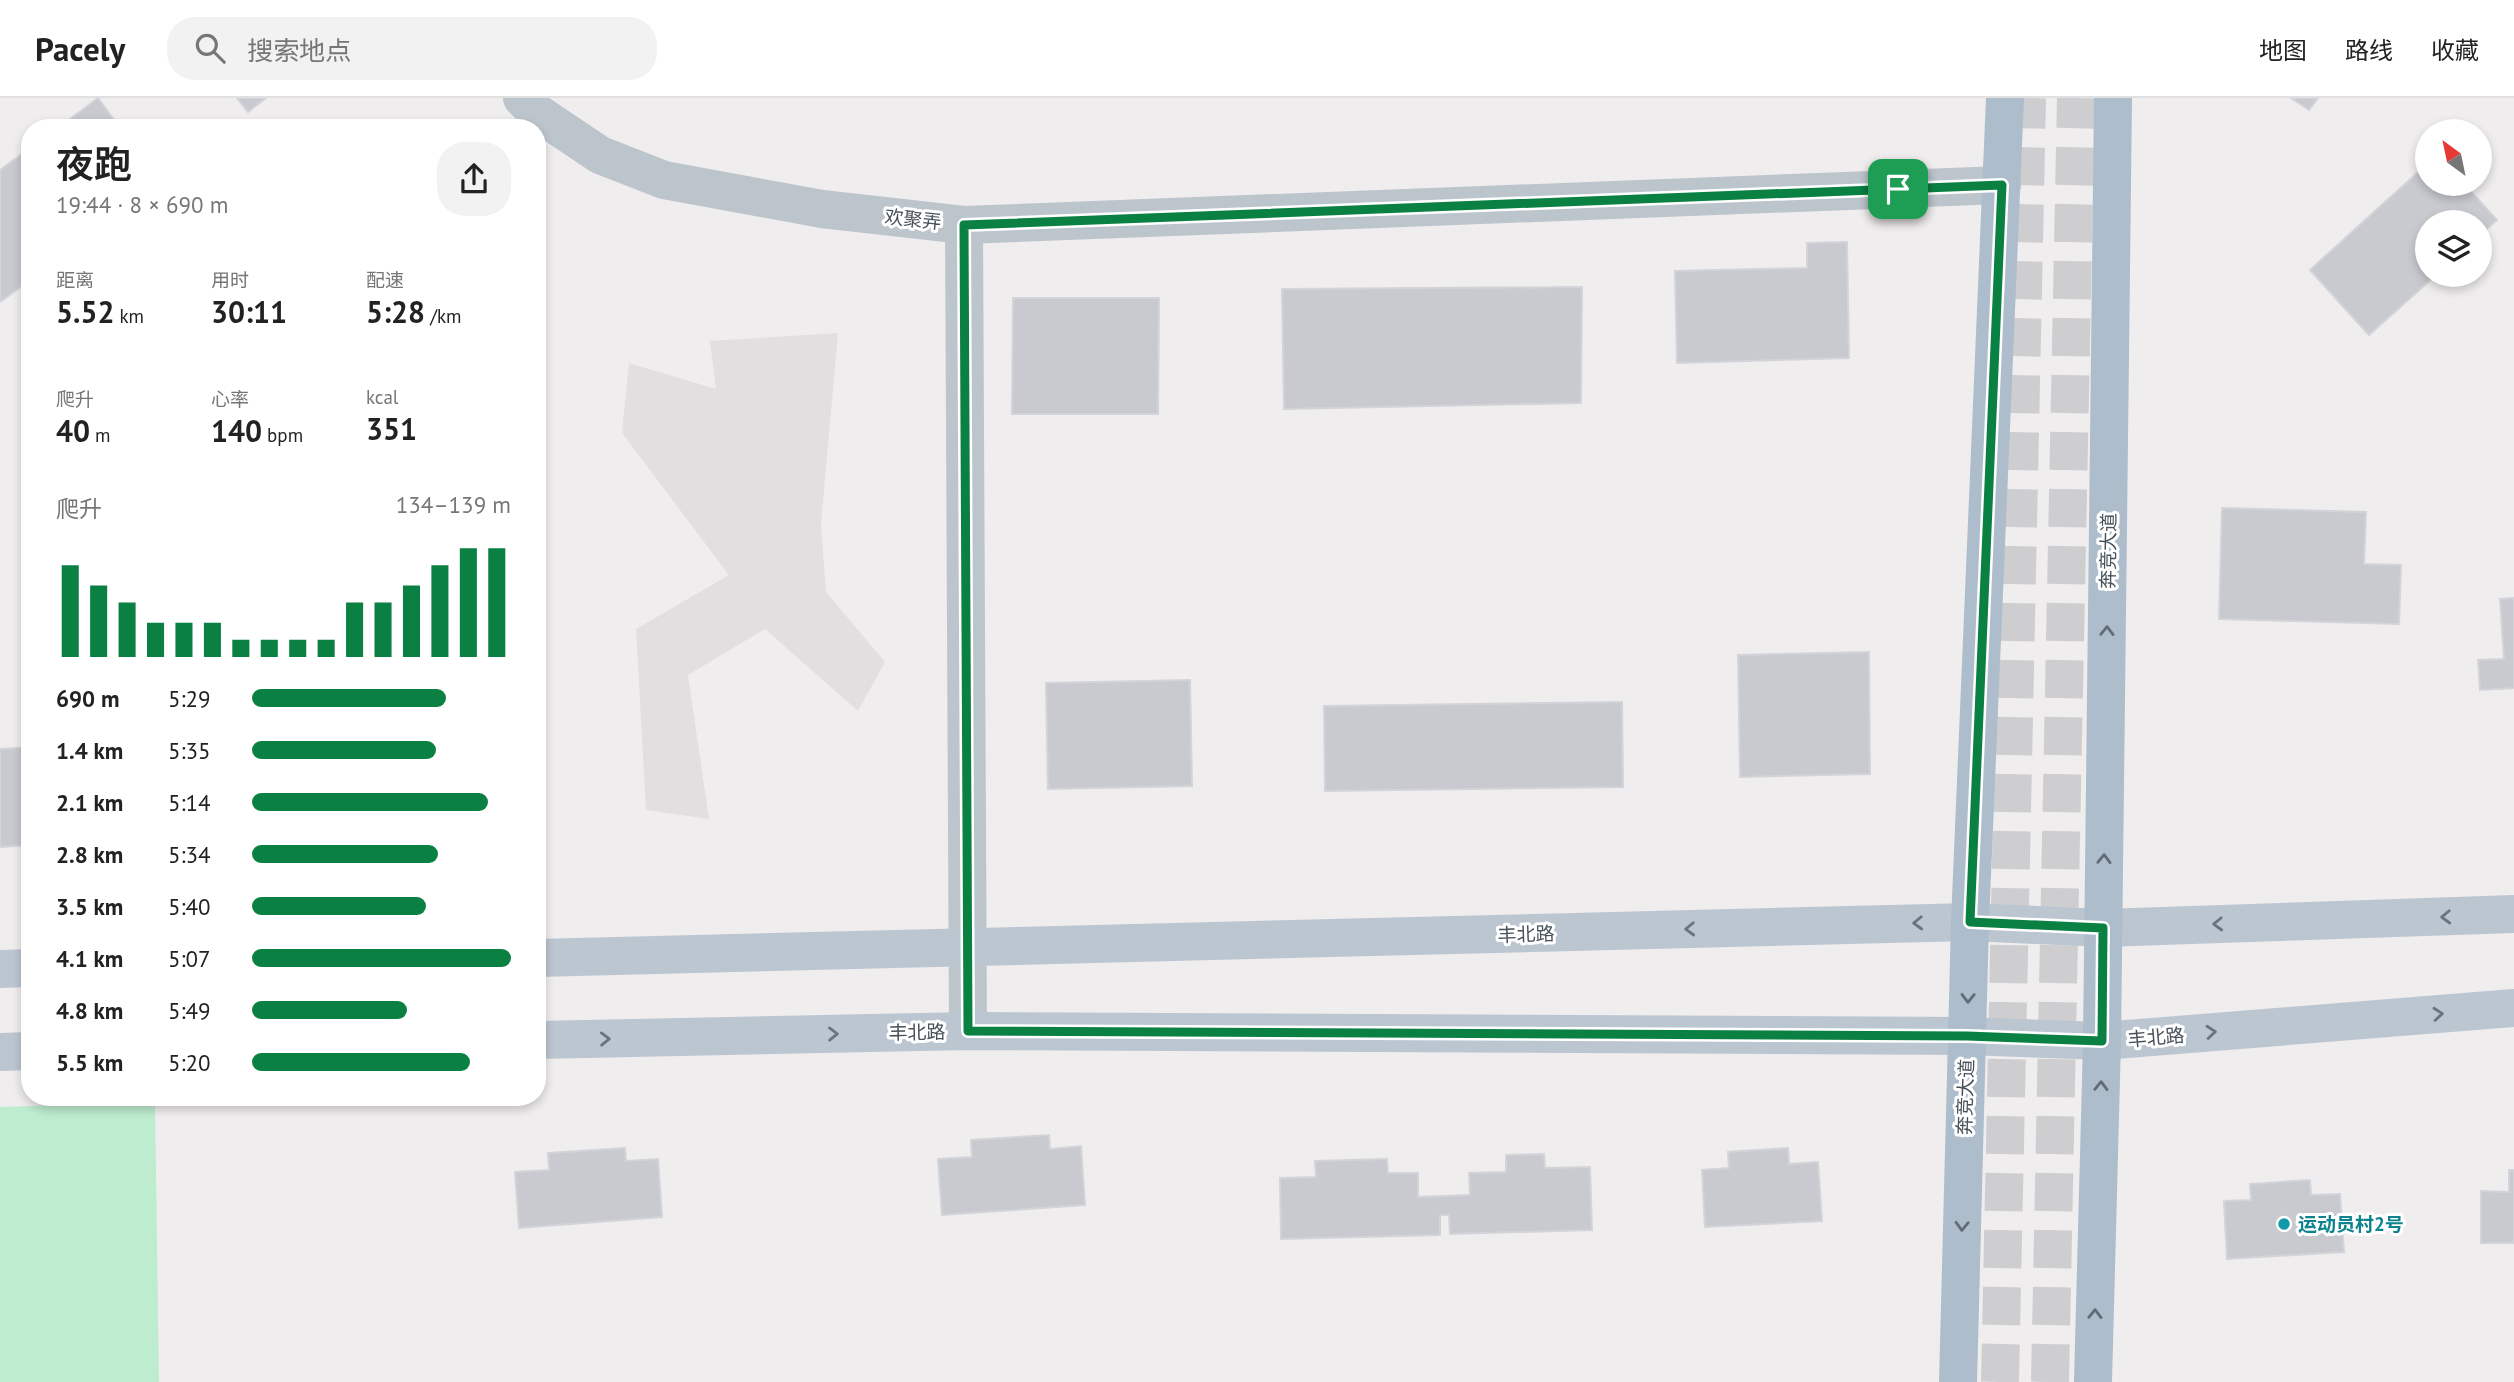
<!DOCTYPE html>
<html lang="zh">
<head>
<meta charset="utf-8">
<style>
  body { margin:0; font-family:"PT Sans","Noto Sans SC",sans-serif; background:#f2f2f2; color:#222; height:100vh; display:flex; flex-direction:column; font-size:26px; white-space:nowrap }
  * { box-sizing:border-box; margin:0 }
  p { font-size:23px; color:#767676 }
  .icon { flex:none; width:38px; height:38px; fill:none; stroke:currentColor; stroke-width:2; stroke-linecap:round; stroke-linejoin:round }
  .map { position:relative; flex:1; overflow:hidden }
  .drawer { position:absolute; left:21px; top:21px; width:525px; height:987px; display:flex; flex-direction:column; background:#fff; border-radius:28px; box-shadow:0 4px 10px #0003 }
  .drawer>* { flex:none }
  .needle { width:46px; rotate:327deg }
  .controls { position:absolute; left:2415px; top:21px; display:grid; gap:14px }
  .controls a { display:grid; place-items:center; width:77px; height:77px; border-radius:50%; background:#fff; box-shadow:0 4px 10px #0003; font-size:35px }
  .pin { position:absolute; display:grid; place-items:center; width:60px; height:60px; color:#fff; margin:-30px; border-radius:14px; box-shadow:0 4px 10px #0006 }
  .round { display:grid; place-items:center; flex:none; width:74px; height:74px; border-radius:28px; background:#f2f2f2 }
  .overview { display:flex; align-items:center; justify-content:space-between; height:119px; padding:0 35px }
  h1 { font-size:38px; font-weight:600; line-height:52px }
  .stats { display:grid; grid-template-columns:repeat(3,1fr); gap:10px; height:119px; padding:7px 35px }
  .stats div { display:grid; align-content:center }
  .stats b { font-size:30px; font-weight:600 }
  .stats small { font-size:19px; font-weight:400 }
  .stats p { font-size:19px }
  .chart { height:196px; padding:14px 35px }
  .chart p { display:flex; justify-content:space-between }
  .chart svg { width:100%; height:126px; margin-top:7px; stroke:#0b8043; stroke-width:6 }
  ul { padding:0 35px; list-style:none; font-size:23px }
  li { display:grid; grid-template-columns:112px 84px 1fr; align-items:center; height:52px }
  li i { height:18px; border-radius:9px; background:#0b8043 }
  header { display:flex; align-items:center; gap:42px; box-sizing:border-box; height:98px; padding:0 35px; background:#fff; border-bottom:2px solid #e0e0e0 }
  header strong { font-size:33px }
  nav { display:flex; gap:38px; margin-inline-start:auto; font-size:24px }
  .search { width:490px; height:63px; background:#f2f2f2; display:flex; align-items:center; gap:18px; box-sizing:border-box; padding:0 24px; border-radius:28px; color:#767676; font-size:26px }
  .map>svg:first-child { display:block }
</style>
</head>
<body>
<header>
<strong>Pacely</strong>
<div class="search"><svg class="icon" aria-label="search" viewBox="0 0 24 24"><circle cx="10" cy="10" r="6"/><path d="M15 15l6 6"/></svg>搜索地点</div>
<nav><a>地图</a><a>路线</a><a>收藏</a></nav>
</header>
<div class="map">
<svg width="2514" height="1284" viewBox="0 0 2514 1284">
  <rect width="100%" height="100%" fill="#f0edee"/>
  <polygon fill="#e1dfdf" points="838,235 821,426 826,494 885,564 858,613 765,531 688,577 709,721 646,712 636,531 729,477 622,335 629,265 716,291 710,243"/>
  <polygon fill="#beeccf" points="155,1004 159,1284 0,1284 0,1009"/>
  <g fill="#c8cad0" stroke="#d2d4d9" stroke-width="2">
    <polygon points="98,0 120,30 58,30"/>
    <polygon points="237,0 266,0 248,14"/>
    <polygon points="2291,0 2318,0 2309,12"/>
    <polygon points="30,50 30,182 0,204 0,72"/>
    <polygon points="2427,66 2427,86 2464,86 2497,122 2480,137 2480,124 2427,124 2427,177 2436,177 2369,237 2310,172"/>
    <polygon points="1847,144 1849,260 1677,265 1675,173 1807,170 1807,145"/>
    <polygon points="1582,189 1581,305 1284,311 1282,191"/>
    <polygon points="1013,200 1159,200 1158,316 1012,316"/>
    <polygon points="2222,410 2366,414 2364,466 2401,467 2399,526 2219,521"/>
    <polygon points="2514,500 2514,590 2480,592 2478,562 2504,561 2500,501"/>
    <polygon points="1869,554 1870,676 1740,679 1738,557"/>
    <polygon points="1190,582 1192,688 1048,691 1046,585"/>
    <polygon points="1622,604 1623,689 1325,693 1324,608"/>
    <polygon points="30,649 30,747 0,749 0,651"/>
    <polygon points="1049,1037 1050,1051 1081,1048 1085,1107 942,1117 938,1061 972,1059 971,1042"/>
    <polygon points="625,1050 626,1063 658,1061 662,1119 519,1130 515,1074 549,1072 548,1055"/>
    <polygon points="1788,1050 1789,1066 1818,1064 1822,1123 1705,1129 1702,1072 1729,1070 1728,1054"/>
    <polygon points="1544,1056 1545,1070 1590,1069 1592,1132 1450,1136 1449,1117 1440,1117 1440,1137 1281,1141 1280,1080 1316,1079 1315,1063 1387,1061 1388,1075 1418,1075 1418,1099 1470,1097 1469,1075 1506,1074 1506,1057"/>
    <polygon points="2509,1072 2514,1072 2514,1145 2481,1145 2481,1093 2509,1094"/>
    <polygon points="2310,1082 2311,1097 2340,1096 2344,1154 2227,1161 2224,1103 2251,1102 2250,1086"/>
  </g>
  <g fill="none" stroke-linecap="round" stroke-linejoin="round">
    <g stroke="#ceced0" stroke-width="38" stroke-dasharray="38 19" stroke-linecap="butt">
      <polyline points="2000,1284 2027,0"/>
      <polyline points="2050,1284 2076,0"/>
    </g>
    <g stroke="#bdc5cc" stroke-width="38">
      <polyline points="522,0 536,14 600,57 664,82 822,111 964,127 2002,87"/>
      <polyline points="964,127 968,933"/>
    </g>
    <g stroke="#bcc6d1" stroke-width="38">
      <polyline points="537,860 1970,824 2103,830 2514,816"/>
      <polyline points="0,871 30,870"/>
      <polyline points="537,942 968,933 1967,938 2102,943 2514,910"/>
      <polyline points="0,954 30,953"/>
    </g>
    <g stroke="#aebdcb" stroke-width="38">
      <polyline points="1958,1284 1970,824 2005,0"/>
      <polyline points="2093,1284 2102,943 2113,0"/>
    </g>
  </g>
  <defs><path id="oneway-chevron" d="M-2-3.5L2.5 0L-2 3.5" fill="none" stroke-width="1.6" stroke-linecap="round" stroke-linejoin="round" transform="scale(1.75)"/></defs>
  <g stroke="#616c76">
    <use href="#oneway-chevron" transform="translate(2107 533) rotate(-89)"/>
    <use href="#oneway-chevron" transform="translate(2104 761) rotate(-89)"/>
    <use href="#oneway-chevron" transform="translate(1968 900) rotate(91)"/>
    <use href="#oneway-chevron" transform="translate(2101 988) rotate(-89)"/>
    <use href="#oneway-chevron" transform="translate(1962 1128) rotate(92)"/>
    <use href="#oneway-chevron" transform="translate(2095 1216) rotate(-89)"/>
  </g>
  <g stroke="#6a747e">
    <use href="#oneway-chevron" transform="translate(2446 819) rotate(178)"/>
    <use href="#oneway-chevron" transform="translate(1918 825) rotate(178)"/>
    <use href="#oneway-chevron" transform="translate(2218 826) rotate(178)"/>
    <use href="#oneway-chevron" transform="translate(1690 831) rotate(178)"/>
    <use href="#oneway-chevron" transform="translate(2438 916) rotate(-5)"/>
    <use href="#oneway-chevron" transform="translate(2211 934) rotate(-5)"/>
    <use href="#oneway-chevron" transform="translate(833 936) rotate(-1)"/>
    <use href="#oneway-chevron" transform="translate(605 941) rotate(-1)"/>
  </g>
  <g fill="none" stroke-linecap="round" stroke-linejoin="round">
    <g stroke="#fff" stroke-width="14">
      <polygon id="route" points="2002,87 1970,824 2103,830 2102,943 1967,938 968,933 964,127"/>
    </g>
    <use href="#route" stroke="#0b8043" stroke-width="9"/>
  </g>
  <circle fill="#0f9aa8" stroke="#fff" stroke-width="2.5" cx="2284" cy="1126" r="7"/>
  <g text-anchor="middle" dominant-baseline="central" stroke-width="6" stroke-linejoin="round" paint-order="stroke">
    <g font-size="19" fill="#47515a" stroke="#fff">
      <text transform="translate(913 121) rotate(6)">欢聚弄</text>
      <text transform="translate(2108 453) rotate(-89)">奔竞大道</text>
      <text transform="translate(1526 836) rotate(-2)">丰北路</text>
      <text transform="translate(917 934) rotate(-1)">丰北路</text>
      <text transform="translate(2156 939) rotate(-5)">丰北路</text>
      <text transform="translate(1965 999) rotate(-88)">奔竞大道</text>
    </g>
    <g font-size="19" font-weight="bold" fill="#0d838f" stroke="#fff" text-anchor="start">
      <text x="2298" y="1126">运动员村2号</text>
    </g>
  </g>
</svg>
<div class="controls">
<a><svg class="needle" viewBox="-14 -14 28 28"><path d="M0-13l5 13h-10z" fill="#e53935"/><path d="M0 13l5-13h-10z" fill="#767676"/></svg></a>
<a><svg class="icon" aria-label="layers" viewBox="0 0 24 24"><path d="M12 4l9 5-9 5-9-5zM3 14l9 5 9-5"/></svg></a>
</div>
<div class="pin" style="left:1898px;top:91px;background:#1e9e55"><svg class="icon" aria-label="arrive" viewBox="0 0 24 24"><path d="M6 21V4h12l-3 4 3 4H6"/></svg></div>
<section class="drawer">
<div class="overview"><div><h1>夜跑</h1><p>19:44 · 8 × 690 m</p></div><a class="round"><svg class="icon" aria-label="share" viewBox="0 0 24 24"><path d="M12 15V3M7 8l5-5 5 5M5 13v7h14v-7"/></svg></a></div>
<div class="stats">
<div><p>距离</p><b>5.52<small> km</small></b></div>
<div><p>用时</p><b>30:11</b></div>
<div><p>配速</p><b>5:28<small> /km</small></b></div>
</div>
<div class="stats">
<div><p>爬升</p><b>40<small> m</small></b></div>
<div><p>心率</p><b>140<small> bpm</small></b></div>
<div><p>kcal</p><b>351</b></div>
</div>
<div class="chart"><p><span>爬升</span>134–139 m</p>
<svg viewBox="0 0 160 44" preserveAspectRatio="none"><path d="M5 44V12M15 44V19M25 44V25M35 44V32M45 44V32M55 44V32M65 44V38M75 44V38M85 44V38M95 44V38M105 44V25M115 44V25M125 44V19M135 44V12M145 44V6M155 44V6"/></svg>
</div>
<ul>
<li><b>690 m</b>5:29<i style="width:75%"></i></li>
<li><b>1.4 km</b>5:35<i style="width:71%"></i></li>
<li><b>2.1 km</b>5:14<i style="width:91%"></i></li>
<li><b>2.8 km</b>5:34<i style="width:72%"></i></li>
<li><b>3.5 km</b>5:40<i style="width:67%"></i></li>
<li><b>4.1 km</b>5:07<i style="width:100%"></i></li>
<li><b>4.8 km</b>5:49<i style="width:60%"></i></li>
<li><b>5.5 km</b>5:20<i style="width:84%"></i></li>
</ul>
</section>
</div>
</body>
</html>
